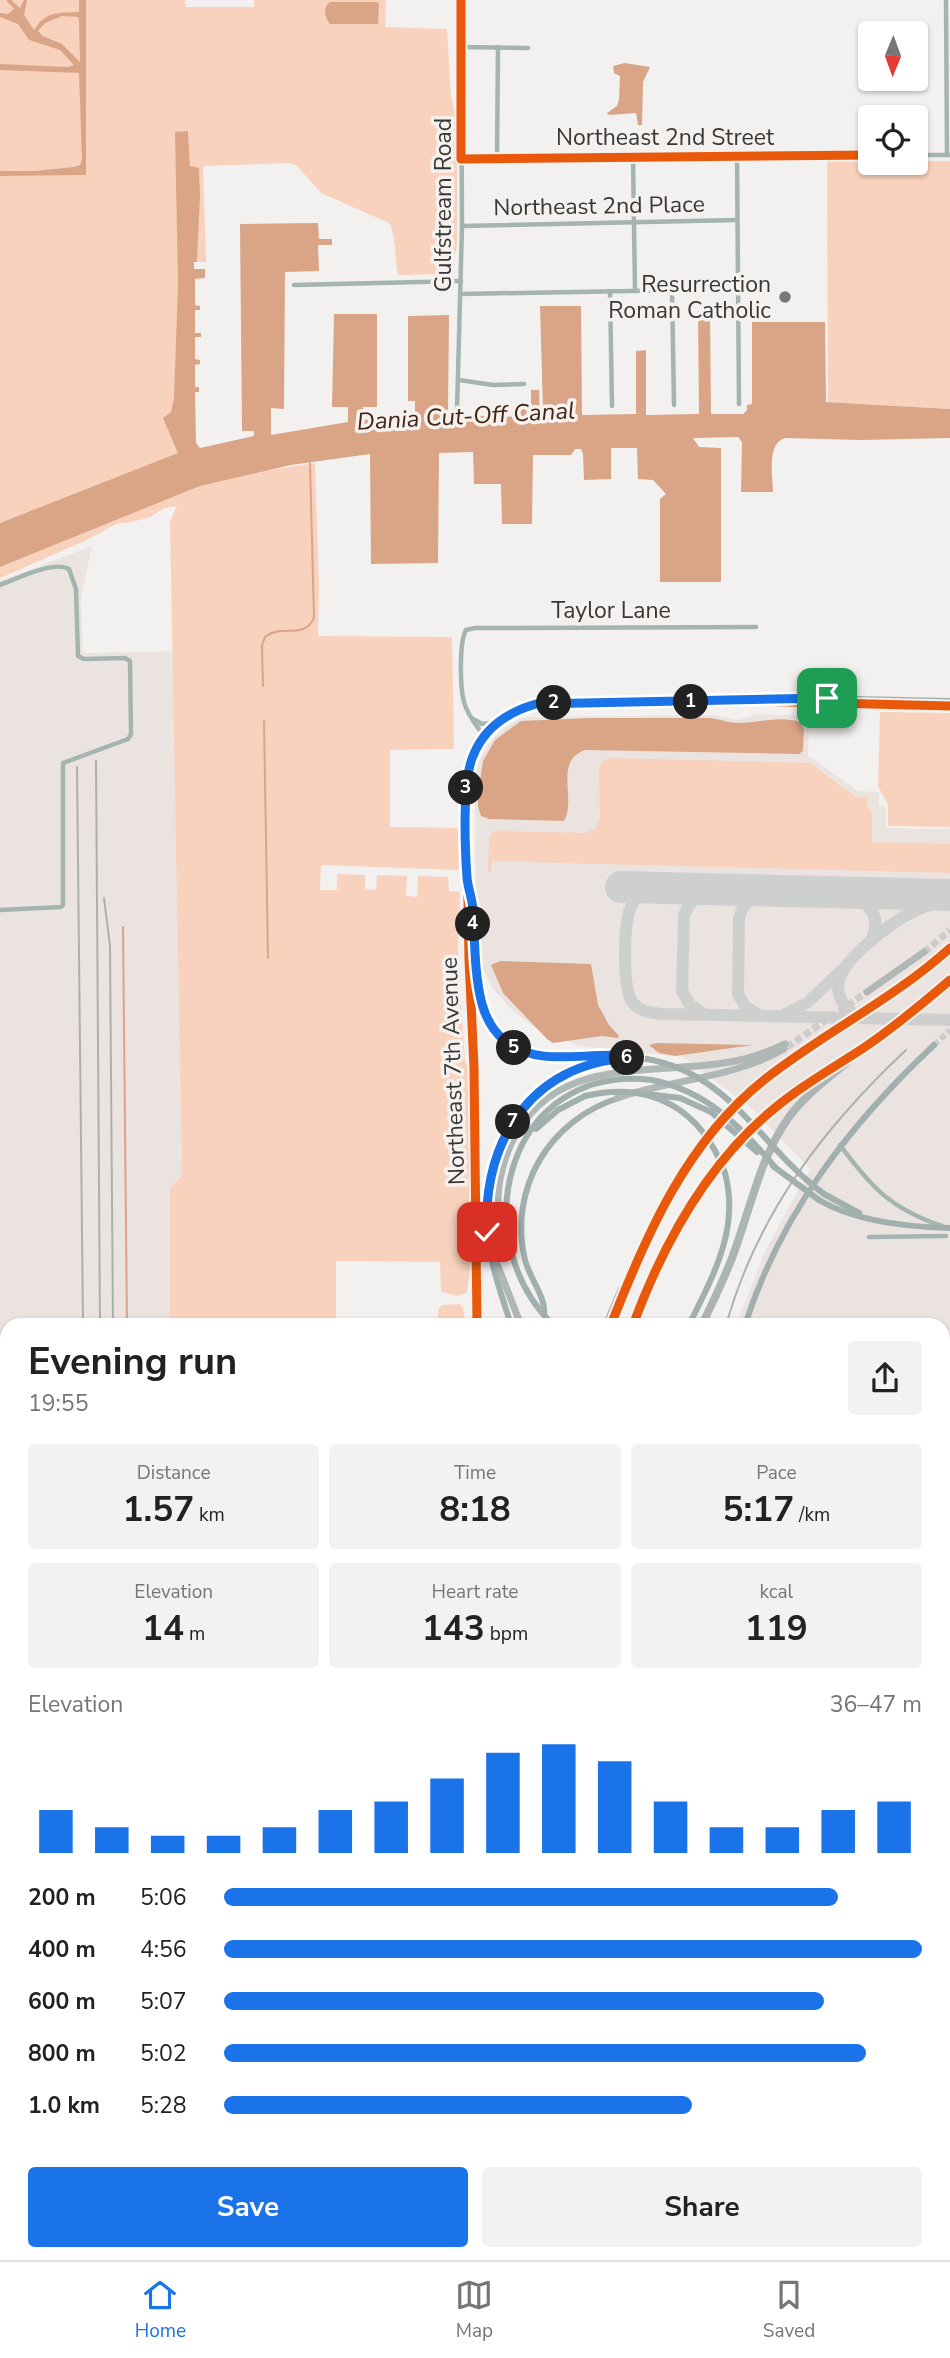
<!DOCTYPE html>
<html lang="en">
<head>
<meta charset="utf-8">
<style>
  body { margin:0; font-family:"Nunito Sans",sans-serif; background:#f2f2f2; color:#222; height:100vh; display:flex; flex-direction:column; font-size:26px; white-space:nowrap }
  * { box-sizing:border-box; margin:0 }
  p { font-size:23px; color:#767676 }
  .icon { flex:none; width:38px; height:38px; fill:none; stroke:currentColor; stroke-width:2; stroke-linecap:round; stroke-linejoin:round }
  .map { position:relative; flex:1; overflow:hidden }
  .sheet { position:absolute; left:0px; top:1318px; width:950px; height:943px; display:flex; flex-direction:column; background:#fff; border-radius:21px 21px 0 0; box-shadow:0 2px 5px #0004 }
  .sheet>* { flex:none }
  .needle { width:46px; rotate:181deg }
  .controls { position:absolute; left:858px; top:21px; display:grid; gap:14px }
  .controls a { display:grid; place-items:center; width:70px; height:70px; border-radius:7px; background:#fff; box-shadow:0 2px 5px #0004; font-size:35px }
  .pin { position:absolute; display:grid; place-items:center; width:60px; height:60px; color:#fff; margin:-30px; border-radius:14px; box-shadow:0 4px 10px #0006 }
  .km { position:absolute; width:35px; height:35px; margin:-18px; border-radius:50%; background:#222; color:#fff; font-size:19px; line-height:35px; text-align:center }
  .round { display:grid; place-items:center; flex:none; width:74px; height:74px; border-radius:7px; background:#f2f2f2 }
  .overview { display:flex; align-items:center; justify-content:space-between; height:119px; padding:0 28px }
  h1 { font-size:38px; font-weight:700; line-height:52px }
  .stats { display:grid; grid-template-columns:repeat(3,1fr); gap:10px; height:119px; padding:7px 28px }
  .stats div { display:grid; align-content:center; border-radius:7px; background:#f2f2f2; text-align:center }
  .stats b { font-size:35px; font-weight:700 }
  .stats small { font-size:19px; font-weight:400 }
  .stats p { font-size:19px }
  .chart { height:196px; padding:14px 28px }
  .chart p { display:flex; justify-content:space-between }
  .chart svg { width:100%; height:126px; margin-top:7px; stroke:#1a73e8; stroke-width:6 }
  .button { display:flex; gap:14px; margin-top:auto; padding:14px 28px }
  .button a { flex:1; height:80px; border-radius:7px; background:#1a73e8; color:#fff; font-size:28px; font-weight:700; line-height:80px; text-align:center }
  .button a+a { background:#f2f2f2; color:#222 }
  ul { padding:0 28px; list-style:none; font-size:23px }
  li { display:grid; grid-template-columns:112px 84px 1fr; align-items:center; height:52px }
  li i { height:18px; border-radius:9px; background:#1a73e8 }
  .menu { display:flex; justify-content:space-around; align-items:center; height:98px; border-top:2px solid #e0e0e0; background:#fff; font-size:19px; color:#767676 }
  .menu a { display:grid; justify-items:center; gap:4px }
  .menu .current { color:#1a73e8 }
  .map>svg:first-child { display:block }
</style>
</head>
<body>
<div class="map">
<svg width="950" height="2260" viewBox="0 0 950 2260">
  <rect width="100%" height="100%" fill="#f3f1f0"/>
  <g fill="#eae3e0">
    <polygon points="92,546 81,598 83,653 173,651 182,1176 170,1188 170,1325 7,1325 7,2254 427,2254 427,2260 0,2260 0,581"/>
    <polygon points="757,714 809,716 808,757 812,758 858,791 879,792 879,805 886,808 886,828 950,829 950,1996 943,1983 943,1325 736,1325 766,1249 810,1169 750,1107 683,1057 580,1046 538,1030 512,1010 493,989 479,961 476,940 475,794 476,781 479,777 476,775 478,763 488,745 501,730 521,718 531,717 715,715 738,720"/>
  </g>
  <g fill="#f8d2bd">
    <path d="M0 0H185L186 7H254V0H386L385 27 447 29 451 95 457 123V246L450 274 398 275C395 261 396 234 389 223L321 193 297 166 291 163 203 166 206 262H197L199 169 190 166 188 131 185 454 0 523Z"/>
    <polygon points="827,161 950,161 950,409 828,402"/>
    <path d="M315 463 319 585 318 636 452 637 454 749 390 750V827L458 828 459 870 321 865 320 890H337V874L365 875V889L376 890 377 875 407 876 406 896 417 897 418 876 448 877 449 891 460 892 458 953 465 1061 471 1071 473 1248 467 1292C459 1298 450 1295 441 1291L440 1262 336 1261V1325H170V1188L182 1176 170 521 177 506 164 508 150 517 132 522 116 524 87 540 0 578V567L200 486 257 472Z"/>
    <polygon points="880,712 950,713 950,827 888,826 888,805 878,786"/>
    <polygon points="609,758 810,763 856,797 867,797 867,805 872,813 872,842 950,844 950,873 492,861 491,872 488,872 489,837 497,829 498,831 586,833 596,828 600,819 599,769 602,762"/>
    <polygon points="460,1304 463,1308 466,1325 438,1324 438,1310 442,1305"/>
    <polygon points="943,1752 949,1752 947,1820 950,1831 950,1853 943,1853"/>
    <polygon points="555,2254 662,2254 663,2260 555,2260"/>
  </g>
  <g fill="#daa587" fill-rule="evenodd">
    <path d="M6 0H11L20 8 24 0H27L24 15 34 30C46 11 58 13 79 12V0H86V175L0 176V171H35L74 167 80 165 82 160 79 73 0 70V64L68 67 74 65 60 50 29 40 18 24 0 17V13L8 14 14 9ZM62 16 78 17 79 20 80 62 62 44 43 36 38 31 45 23Z"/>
    <path d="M330 2H375L379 3 378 24H330C325 18 322 7 330 2Z"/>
    <polygon points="625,63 650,67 643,82 642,125 638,125 636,113 609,115 607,113 617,106 619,100 620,76 614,73 613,66"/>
    <path d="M188 131 190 166 199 168 200 196 197 262H194V269H205V278L195 279V305L200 306V310H195V333H201V337H195V359L200 360V364L195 365V387H199V392H195L196 443 200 448 254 436V431H242L240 224 318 223 319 239H332V245H318L319 271 285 272 284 409 271 408V435L348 422V407H332L334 314H377V407H363V420L415 416V401H408V316L449 315 448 415 522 417 518 408 520 402H526L527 416 531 417V390H539L540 416H554V410H543L540 306H581L582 415 636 414V351L646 350V415L699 414 698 311H710L711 414H743L747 410V405L752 404V322H825L826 402 950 409V438L861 440 785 438C766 444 773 476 773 492H741L742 442 738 437 693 438 699 447 721 448V582H660V499L666 494 653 480 638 479 637 448H611V479L584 480 583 454 581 449H575L571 455H533L532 524H502L501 484H474L473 452 439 453 438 563 371 564 370 454 291 465 200 486 0 567V523L178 453 163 418 171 412 174 399 178 283 175 132Z"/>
    <path d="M710 718C720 719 729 723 738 723 759 723 780 715 800 722L804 729 803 751 799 754 585 750C553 762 577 798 564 821L489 819 481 816 478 807V794L483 761 495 740 521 721 591 718Z"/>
    <polygon points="500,961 591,964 598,1005 609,1025 619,1036 618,1038 602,1036 553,1043 547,1039 503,993 491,965"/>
    <polygon points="657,1043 753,1045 675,1056 659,1053 649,1045"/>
  </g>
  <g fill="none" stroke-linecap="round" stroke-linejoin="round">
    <g stroke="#daa587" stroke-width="2">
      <path d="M263 686 262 645 265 637C281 623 305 641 314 617L310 463"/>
      <polyline points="264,721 268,958"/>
      <polyline points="123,927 127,1325"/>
    </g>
    <g stroke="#ced0d0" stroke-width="12">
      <path d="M641 888C637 896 631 904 629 912 624 930 622 990 633 1003 641 1012 652 1013 663 1014L950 1020"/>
      <path d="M841 893C866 898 885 915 870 942"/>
      <polyline points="704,1014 690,1005 682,991 684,914 695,897 704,892 720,890"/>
      <polyline points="785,1014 807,1003 842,970"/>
      <path d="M759 1015 745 1006 738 994 739 919C743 899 758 893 776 891"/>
      <path d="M861 1017C841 1010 831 988 844 969 854 953 887 926 905 916 919 908 934 903 950 900"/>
      <polyline points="943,1576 950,1578"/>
      <polyline points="943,1615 950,1617"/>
    </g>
    <polyline stroke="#ced0d0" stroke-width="32" points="621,887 950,895"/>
    <g stroke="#cecccb" stroke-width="6" stroke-dasharray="6 3" stroke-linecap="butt">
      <polyline points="934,1045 950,1030"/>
      <polyline points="943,1379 950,1379"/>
    </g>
    <g stroke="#cecccb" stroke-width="7" stroke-dasharray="7 3.5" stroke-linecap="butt">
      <polyline points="924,952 950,930"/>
      <polyline points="787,1047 867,992"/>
      <polyline points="810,1047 893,991"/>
      <polyline points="864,1048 939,990"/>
    </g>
    <g stroke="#a4b4b1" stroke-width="4.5">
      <polyline points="946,0 947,155"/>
      <polyline points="461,47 528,48"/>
      <polyline points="737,155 739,404"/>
      <polyline points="915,155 949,155"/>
      <polyline points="633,156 635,291"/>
      <polyline points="497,158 498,47"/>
      <polyline points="461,159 870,155"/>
      <polyline points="462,226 737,220"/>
      <polyline points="294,285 461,281"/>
      <polyline points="672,290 674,405"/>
      <polyline points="610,291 612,406"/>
      <polyline points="461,294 738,289"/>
      <polyline points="459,380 493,385 524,384"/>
      <polyline points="457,411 462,226 461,0"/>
      <path d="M0 585C16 579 54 560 69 569L76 589 78 656 84 659 125 658 130 661 131 734 128 739 63 763V905L61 907 0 910"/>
      <polyline points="473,719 482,724 498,722"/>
      <path d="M484 736C477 726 467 715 464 702 460 688 459 642 466 630L475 628 756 627"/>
      <path d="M840 1145C871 1187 891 1209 942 1226"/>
      <polyline points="869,1237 946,1236"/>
      <polyline points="943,2237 950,2237"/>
      <polyline points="195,2260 195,2254"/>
    </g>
    <g stroke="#a1b0af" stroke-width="6">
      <polyline points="812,698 950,701"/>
      <path d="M471 894C482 949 460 1048 541 1056 568 1059 595 1051 622 1055"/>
      <polyline points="647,1094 680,1098 711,1112"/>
      <polyline points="536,1129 558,1110 585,1096"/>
      <polyline points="824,1194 859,1213"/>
      <path d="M819 1200C856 1222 908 1227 950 1228"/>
      <path d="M544 1315C547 1299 529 1277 525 1260 508 1188 550 1119 619 1098"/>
      <path d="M477 1325 474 1067 469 959 466 783C472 737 504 706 550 703L747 701 950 706"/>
      <path d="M511 1325C501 1293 488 1259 487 1225 482 1133 548 1048 647 1059"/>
      <path d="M553 1325C462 1234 509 1063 652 1080"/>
      <path d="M689 1325C713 1276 740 1229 725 1173"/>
      <path d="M745 1325C781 1213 850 1124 934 1045"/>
      <polyline points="943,1385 950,1385"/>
      <polyline points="943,1969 950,1984"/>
      <polyline points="0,2138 7,2137"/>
      <polyline points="904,2254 905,2260"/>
      <polyline points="912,2254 913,2260"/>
      <polyline points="868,2260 870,2254"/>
    </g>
    <g stroke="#afb8b6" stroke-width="7">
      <polyline points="939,990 950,980"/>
      <polyline points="893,991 943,955"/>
      <polyline points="867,992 924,952"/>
      <path d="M617 1098C672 1079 731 1079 784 1049"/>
      <polyline points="488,1200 497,1264 521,1325"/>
      <path d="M511 1248C507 1238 502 1227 500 1217 494 1195 502 1164 511 1144 552 1054 650 1076 730 1062 749 1059 768 1052 785 1044"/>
      <polyline points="606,1325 621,1290"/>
      <path d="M611 1325C644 1240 682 1155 750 1092 768 1076 789 1062 810 1047"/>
      <path d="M633 1325C677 1203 741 1120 853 1054"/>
      <polyline points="672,2254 673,2260"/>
      <polyline points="696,2254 697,2260"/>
    </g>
    <g stroke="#acb5b4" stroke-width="8">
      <path d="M702 1325C715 1297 729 1270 738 1241 753 1198 762 1155 789 1117 810 1089 838 1071 864 1048"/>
      <polyline points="943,2048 950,2050"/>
      <polyline points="943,2059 950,2060"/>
      <polyline points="943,2071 950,2072"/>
      <polyline points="943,2081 950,2082"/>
      <polyline points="0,2112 7,2112"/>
      <polyline points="0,2123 7,2123"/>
      <polyline points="707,2254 707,2260"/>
    </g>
    <g stroke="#aab0af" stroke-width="2">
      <polyline points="96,761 100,1325"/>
      <polyline points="77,767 83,1325"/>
      <polyline points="104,898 110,946 113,1325"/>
      <path d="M726 1325C758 1213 823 1128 906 1050"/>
      <polyline points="943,2010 950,2028"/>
      <polyline points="943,2112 950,2116"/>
      <polyline points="275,2254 275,2260"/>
    </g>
    <g stroke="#a1b0af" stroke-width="6">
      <path d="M647 1059C732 1074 760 1147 824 1194"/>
      <path d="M652 1080C707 1091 741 1127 775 1167"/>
      <path d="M585 1096C652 1080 702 1110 725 1173"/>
      <polyline points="711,1112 757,1152"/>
      <polyline points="773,1166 819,1200"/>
    </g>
    <g stroke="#f4f1ef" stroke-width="13">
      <g id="cycleway">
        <polyline points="461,0 461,159 870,155"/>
        <path d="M477 1325 474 1067 469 959 466 783C472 737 504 706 550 703L747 701 950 706"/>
        <path d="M611 1325C646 1235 687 1141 764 1080 823 1033 894 999 950 948"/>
        <path d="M633 1325C662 1247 706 1166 770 1112 798 1088 831 1069 862 1049 892 1029 922 1004 950 980"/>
      </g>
    </g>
    <use href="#cycleway" stroke="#e8590c" stroke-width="9"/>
  </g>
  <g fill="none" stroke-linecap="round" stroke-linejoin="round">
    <g stroke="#fff" stroke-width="14">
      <path id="route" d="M487 1232C482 1136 537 1058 638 1058 594 1048 541 1071 504 1040 493 1031 486 1018 482 1004 474 973 475 941 473 909 472 898 468 888 467 878 465 849 462 781 473 756 484 728 508 712 536 704L827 698"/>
    </g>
    <use href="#route" stroke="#1a73e8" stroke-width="9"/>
  </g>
  <circle fill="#797877" stroke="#f4f1ef" stroke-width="2.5" cx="785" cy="297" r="7"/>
  <g text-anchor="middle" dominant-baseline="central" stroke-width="7" stroke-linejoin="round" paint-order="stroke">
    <g font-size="23" fill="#383736" stroke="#f4f1ef">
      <text x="665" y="137">Northeast 2nd Street</text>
      <text transform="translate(443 205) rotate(-90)">Gulfstream Road</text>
      <text transform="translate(599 206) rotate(-1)">Northeast 2nd Place</text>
      <text x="611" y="610">Taylor Lane</text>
      <text transform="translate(453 1071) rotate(-92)">Northeast 7th Avenue</text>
    </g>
    <g font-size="23" fill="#383736" stroke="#f4f1ef" text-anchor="end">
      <text x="771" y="284">Resurrection<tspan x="771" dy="26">Roman Catholic</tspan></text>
    </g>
    <g font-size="24" font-style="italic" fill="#442512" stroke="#f4f1ef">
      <text transform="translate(466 416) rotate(-3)">Dania Cut-Off Canal</text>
    </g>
  </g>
</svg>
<div class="controls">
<a><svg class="needle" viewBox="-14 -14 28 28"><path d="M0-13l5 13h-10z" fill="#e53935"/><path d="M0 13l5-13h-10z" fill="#767676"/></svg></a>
<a><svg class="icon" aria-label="locate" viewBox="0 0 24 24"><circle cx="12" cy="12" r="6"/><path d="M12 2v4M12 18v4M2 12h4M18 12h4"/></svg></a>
</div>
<div class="pin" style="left:827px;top:698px;background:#1e9e55"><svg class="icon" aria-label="arrive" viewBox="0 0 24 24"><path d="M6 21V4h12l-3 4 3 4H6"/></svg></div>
<div class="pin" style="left:487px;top:1232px;background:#d93025"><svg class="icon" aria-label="check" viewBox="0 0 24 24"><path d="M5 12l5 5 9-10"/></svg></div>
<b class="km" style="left:691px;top:702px">1</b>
<b class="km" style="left:554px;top:703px">2</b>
<b class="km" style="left:466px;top:788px">3</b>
<b class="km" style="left:473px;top:924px">4</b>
<b class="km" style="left:514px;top:1048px">5</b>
<b class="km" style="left:627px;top:1058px">6</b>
<b class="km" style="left:513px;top:1122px">7</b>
<section class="sheet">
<div class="overview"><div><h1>Evening run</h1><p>19:55</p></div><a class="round"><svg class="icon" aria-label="share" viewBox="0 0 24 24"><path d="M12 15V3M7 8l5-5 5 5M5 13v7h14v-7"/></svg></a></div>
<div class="stats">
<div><p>Distance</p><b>1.57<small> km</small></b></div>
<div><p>Time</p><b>8:18</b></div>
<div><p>Pace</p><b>5:17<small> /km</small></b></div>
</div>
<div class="stats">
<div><p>Elevation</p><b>14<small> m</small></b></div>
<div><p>Heart rate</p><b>143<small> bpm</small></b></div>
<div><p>kcal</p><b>119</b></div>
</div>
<div class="chart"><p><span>Elevation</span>36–47 m</p>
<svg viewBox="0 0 160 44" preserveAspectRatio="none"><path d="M5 44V29M15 44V35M25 44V38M35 44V38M45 44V35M55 44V29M65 44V26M75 44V18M85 44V9M95 44V6M105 44V12M115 44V26M125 44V35M135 44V35M145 44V29M155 44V26"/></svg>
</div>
<ul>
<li><b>200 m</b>5:06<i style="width:88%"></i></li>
<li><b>400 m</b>4:56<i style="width:100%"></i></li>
<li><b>600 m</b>5:07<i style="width:86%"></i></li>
<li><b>800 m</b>5:02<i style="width:92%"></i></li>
<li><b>1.0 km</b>5:28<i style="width:67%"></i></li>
</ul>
<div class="button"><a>Save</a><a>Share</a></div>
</section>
</div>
<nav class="menu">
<a class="current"><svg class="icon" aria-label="home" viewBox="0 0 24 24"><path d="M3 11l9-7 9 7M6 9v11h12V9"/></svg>Home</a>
<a><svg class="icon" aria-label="map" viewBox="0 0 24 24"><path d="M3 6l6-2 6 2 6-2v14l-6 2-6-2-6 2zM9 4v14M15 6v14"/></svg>Map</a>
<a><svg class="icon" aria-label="saved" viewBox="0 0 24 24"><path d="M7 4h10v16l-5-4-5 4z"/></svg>Saved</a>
</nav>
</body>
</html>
